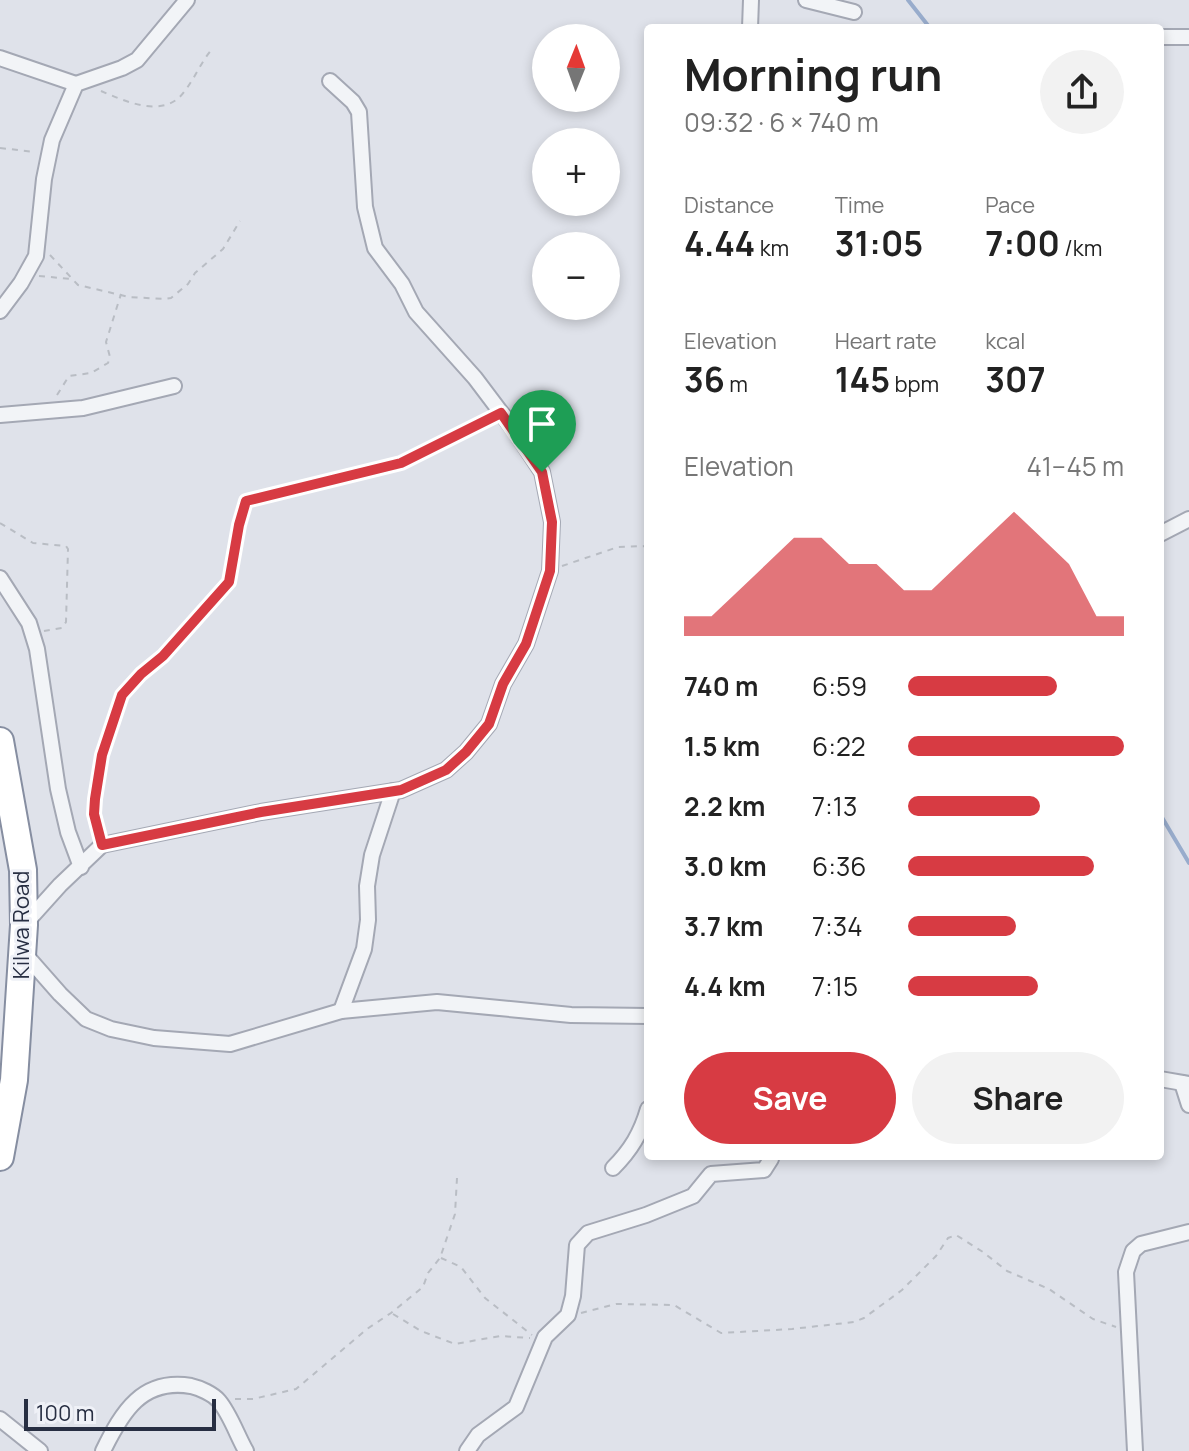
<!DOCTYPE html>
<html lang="en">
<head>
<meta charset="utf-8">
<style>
  body { margin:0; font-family:Manrope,sans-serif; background:#f2f2f2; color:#222; height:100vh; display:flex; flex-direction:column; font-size:30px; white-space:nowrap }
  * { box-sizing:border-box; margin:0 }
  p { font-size:26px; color:#767676 }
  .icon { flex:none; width:44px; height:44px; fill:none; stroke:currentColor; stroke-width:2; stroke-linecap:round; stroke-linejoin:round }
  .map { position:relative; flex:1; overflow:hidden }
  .drawer { position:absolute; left:644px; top:24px; width:520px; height:1136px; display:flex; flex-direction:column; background:#fff; border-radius:8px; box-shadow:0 4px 12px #0003 }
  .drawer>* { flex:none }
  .needle { width:52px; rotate:1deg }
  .buttons { position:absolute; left:532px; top:24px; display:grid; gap:16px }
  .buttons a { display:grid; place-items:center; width:88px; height:88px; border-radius:50%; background:#fff; box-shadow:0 4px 12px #0003; font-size:40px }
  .scale { position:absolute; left:24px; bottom:20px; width:192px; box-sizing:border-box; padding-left:8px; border:4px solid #272e42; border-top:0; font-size:22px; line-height:28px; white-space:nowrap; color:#272e42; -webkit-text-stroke:6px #eff1f7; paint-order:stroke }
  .pin { position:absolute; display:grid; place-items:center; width:68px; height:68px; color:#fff; margin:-82px -34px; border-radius:50% 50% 50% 0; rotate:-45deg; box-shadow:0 0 8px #0007 }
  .pin .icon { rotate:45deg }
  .round { display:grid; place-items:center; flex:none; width:84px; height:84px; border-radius:42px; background:#f2f2f2 }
  .head { display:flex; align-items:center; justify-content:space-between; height:136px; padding:0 40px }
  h1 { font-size:44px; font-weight:700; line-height:60px }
  .figures { display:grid; grid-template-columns:repeat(3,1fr); gap:12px; height:136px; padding:8px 40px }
  .figures div { display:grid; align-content:center }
  .figures b { font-size:34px; font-weight:700 }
  .figures small { font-size:22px; font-weight:400 }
  .figures p { font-size:22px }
  .chart { height:224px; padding:16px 40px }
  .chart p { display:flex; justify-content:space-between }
  .chart svg { width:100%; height:144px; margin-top:8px; fill:#d73b43; opacity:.7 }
  .cta { display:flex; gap:16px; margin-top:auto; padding:16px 40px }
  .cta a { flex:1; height:92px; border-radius:48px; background:#d73b43; color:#fff; font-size:32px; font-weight:700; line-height:92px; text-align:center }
  .cta a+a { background:#f2f2f2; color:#222 }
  ul { padding:0 40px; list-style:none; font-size:26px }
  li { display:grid; grid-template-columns:128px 96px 1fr; align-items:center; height:60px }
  li i { height:20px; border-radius:10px; background:#d73b43 }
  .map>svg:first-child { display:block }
</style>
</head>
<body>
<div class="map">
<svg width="1189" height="1451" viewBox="0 0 1189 1451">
  <rect width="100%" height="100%" fill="#dfe2ea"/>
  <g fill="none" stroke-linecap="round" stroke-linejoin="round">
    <g stroke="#98accc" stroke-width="4">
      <polyline points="908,0 930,28"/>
      <polyline points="1160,814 1189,863"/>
    </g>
    <g stroke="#a4a8b4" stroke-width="18">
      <g id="street">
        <polyline points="806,0 854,12"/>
        <polyline points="750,28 751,0"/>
        <polyline points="1160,37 1189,37"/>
        <polyline points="0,58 76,84"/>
        <polyline points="0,311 21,283 36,256 44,179 52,140 76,84 122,68 137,60 187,0"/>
        <polyline points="0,415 83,408 174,386"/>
        <polyline points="1160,534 1189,519"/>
        <polyline points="0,578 29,623 37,649 58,789 68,832 81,867"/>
        <polyline points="24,925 60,885 102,845 261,812 401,790 446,770 466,752 489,724 503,684 526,644 550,571 552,522 542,472 515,431 475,378 416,312 402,284 375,248 365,207 359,112 353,102 330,81"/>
        <polyline points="23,952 60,994 86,1019 111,1029 154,1038 230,1044 341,1011 437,1002 571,1015 648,1016"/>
        <polyline points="341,1011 364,949 368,920 367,886 372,855 393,791"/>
        <polyline points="1160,1079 1189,1084"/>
        <polyline points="1182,1083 1189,1105"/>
        <path d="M613 1168C631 1150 641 1133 648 1109"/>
        <polyline points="0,1419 40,1451"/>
        <path d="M103 1451C122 1412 142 1378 191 1386 200 1388 213 1394 219 1401 230 1414 237 1435 246 1451"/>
        <polyline points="467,1451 478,1435 516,1407 545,1337 568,1315 573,1296 577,1245 588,1233 646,1215 693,1196 711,1174 764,1170 771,1159"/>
        <polyline points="1135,1451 1126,1272 1133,1251 1141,1244 1189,1232"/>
      </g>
    </g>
    <g stroke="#868ea1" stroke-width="30">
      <polyline id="highway" points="0,741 23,870 24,925 14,1080 0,1157"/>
    </g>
    <g stroke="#b9bdc4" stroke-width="2" stroke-dasharray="6 6" stroke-linecap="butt">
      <path d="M101 91C127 102 164 119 184 92 195 78 201 62 212 49"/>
      <polyline points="0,148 35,152"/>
      <polyline points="50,255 78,285 129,297 165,299 171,298 188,284 195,273 223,249 240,221"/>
      <polyline points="39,276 72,279"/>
      <polyline points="57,395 69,376 91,373 108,363 110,357 106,342 121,294"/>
      <polyline points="0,523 33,543 66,546 68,549 66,622 62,628 44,631"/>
      <polyline points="562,566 618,547 648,546"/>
      <polyline points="97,831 95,799 102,755 122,695 141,674 163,656 229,582 239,525 246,501 401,463 489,419"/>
      <polyline points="441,1258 461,1267 485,1298 532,1335"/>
      <polyline points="581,1313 616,1304 674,1305 721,1333 792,1329 854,1322 864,1318 902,1290 936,1256 948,1238 956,1235 983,1252 1007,1271 1049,1289 1093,1319 1116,1327"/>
      <polyline points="393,1314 421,1331 455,1344 500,1336 530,1338"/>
      <polyline points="235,1399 253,1399 296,1389 367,1329 391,1313 423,1287 428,1273 440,1258 455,1214 457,1178"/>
    </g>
    <use href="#street" stroke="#f2f4f7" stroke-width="14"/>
    <use href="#highway" stroke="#fff" stroke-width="26"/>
  </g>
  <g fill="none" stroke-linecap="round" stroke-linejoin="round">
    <g stroke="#fff" stroke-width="16">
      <polygon id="route" points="501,413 542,472 552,522 550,571 526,644 503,684 489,724 466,752 446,770 401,790 261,812 102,845 94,814 95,799 102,755 122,695 141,674 163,656 229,582 239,525 246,501 401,463"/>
    </g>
    <use href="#route" stroke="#d73b43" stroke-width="10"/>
  </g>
  <g text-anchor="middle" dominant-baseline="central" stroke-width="6" stroke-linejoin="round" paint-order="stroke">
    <g font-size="22" fill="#272e42" stroke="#eff1f7">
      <text transform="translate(21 925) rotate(-90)">Kilwa Road</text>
    </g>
  </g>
</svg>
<div class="buttons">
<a><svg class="needle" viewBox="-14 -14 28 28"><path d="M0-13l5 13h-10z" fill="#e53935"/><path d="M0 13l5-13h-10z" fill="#767676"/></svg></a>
<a>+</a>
<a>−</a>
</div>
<div class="scale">100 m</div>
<div class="pin" style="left:542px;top:472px;background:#1e9e55"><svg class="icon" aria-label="arrive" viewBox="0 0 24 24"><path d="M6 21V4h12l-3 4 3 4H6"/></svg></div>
<section class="drawer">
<div class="head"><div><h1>Morning run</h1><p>09:32 · 6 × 740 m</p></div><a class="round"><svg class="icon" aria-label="share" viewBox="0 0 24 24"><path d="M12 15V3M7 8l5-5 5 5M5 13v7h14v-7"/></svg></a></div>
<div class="figures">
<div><p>Distance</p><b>4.44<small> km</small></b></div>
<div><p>Time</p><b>31:05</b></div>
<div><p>Pace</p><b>7:00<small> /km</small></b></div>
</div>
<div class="figures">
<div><p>Elevation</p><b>36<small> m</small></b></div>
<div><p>Heart rate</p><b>145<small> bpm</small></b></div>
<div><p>kcal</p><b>307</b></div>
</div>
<div class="chart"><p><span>Elevation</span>41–45 m</p>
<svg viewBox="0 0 160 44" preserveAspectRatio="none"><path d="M0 44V38L10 38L20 30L30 22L40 14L50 14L60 22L70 22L80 30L90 30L100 22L110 14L120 6L130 14L140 22L150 38L160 38V44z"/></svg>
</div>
<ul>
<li><b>740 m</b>6:59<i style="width:69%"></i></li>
<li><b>1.5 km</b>6:22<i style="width:100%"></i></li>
<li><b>2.2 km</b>7:13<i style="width:61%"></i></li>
<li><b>3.0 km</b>6:36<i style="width:86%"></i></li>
<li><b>3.7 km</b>7:34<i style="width:50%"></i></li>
<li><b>4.4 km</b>7:15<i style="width:60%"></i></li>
</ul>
<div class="cta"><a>Save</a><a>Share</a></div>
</section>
</div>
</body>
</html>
